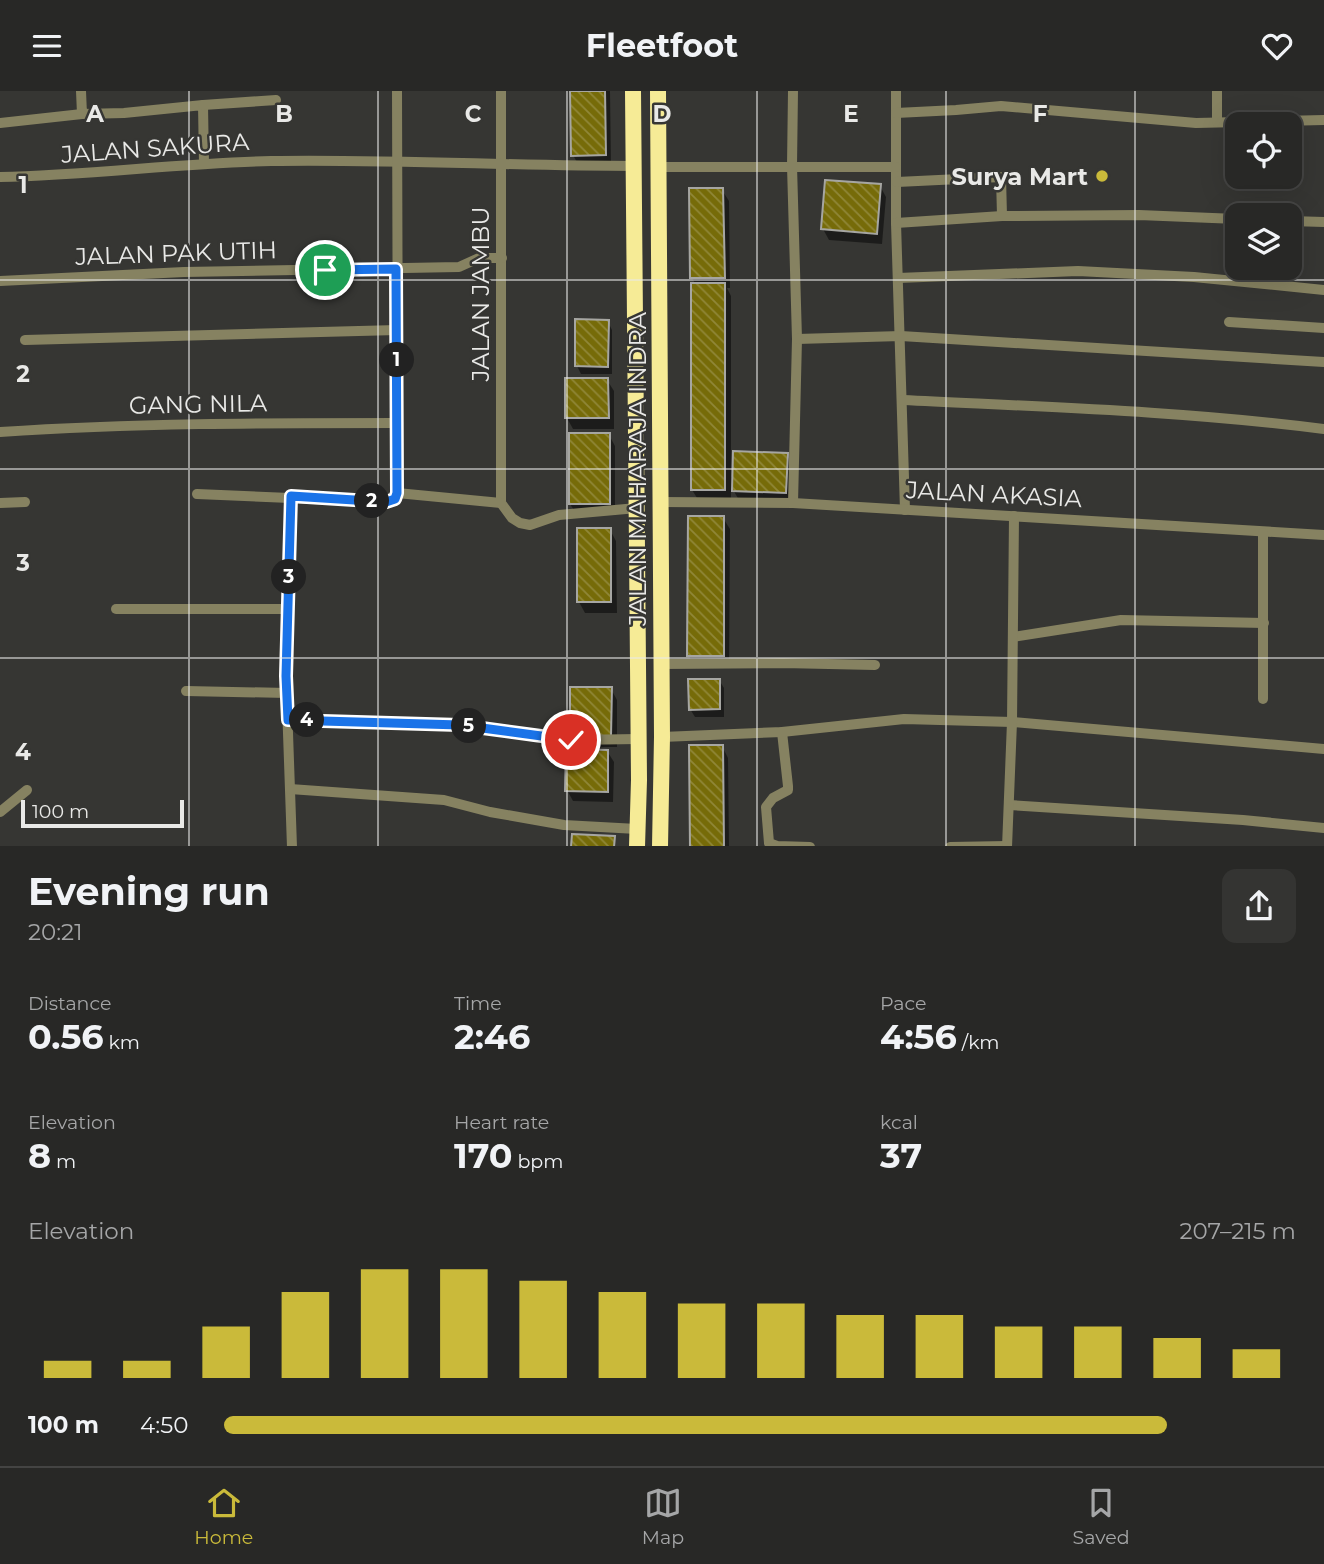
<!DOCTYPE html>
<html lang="en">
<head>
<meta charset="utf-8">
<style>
  body { margin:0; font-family:Montserrat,sans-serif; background:#343432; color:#f1f3f6; height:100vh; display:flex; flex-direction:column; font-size:26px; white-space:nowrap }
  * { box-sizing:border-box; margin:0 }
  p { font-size:23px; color:#a5a6a7 }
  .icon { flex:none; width:38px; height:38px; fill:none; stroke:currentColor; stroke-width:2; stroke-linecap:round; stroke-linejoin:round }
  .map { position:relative; height:755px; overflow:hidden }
  .panel { display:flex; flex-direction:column; background:#282826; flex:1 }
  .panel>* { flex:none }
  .fabs { position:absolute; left:1225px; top:21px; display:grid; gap:14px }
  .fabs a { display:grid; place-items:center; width:77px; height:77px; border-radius:14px; background:#282826; box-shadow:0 7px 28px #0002,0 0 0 2px #444443; font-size:35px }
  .scale { position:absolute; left:21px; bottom:18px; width:163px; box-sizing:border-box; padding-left:7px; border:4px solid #e9e9e7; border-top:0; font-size:19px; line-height:24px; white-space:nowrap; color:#e9e9e7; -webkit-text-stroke:5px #363633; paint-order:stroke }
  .pin { position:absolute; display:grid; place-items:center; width:60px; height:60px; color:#fff; margin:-30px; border:4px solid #fff; border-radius:50%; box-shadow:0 2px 7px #0007 }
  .km { position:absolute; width:35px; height:35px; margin:-18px; border-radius:50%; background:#222; color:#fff; font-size:19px; line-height:35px; text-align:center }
  .round { display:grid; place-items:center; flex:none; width:74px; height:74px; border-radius:14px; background:#343432 }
  .summary { display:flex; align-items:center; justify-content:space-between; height:119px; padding:0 28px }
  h1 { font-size:38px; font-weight:700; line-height:52px }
  .stats { display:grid; grid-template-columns:repeat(3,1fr); gap:10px; height:119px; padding:7px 28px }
  .stats div { display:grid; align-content:center }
  .stats b { font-size:35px; font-weight:700 }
  .stats small { font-size:19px; font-weight:400 }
  .stats p { font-size:19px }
  .chart { height:196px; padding:14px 28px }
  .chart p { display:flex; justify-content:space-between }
  .chart svg { width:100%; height:126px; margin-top:7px; stroke:#caba3a; stroke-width:6 }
  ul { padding:0 28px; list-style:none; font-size:23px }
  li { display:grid; grid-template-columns:112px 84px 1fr; align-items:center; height:52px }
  li i { height:18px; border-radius:9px; background:#caba3a }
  header { display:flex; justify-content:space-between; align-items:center; height:91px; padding:0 28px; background:#282826; font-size:32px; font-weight:700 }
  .tabs { display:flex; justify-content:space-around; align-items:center; height:98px; border-top:2px solid #444443; background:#282826; font-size:19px; color:#a5a6a7 }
  .tabs a { display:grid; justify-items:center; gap:4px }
  .tabs .selected { color:#caba3a }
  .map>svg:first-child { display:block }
</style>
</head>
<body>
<header><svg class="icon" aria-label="menu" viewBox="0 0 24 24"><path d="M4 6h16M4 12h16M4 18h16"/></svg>Fleetfoot<svg class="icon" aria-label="heart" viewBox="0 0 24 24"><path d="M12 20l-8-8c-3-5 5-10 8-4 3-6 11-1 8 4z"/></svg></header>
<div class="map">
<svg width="1324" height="756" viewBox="0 0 1324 756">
  <defs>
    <pattern id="building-back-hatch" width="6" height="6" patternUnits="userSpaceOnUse" patternTransform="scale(1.75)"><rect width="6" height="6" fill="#766b08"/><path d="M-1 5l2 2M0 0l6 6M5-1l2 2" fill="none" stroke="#908738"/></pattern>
  </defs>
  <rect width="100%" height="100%" fill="#363633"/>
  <g fill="#0007">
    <polygon points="572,0 610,0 611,75 579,75 573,64"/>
    <polygon points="880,95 886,106 882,153 829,149 823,138"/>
    <polygon points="722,99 729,110 730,197 727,197 731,205 731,386 786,363 793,374 792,412 740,411 731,395 731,410 699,410 692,399 696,194 692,187"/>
    <polygon points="608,231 612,239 612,283 581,283 577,275"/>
    <polygon points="607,289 614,300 614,338 573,338 567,327"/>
    <polygon points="609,344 615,355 615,424 577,424 570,413"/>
    <polygon points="723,427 730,438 729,576 695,576 689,565"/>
    <polygon points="610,439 616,450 617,522 585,522 579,511"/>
    <polygon points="719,589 724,597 724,626 695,626 690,618"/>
    <polygon points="611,598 617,609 617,656 578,656 571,645"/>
    <polygon points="722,655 728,667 729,756 691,756"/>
    <polygon points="607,660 614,671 613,711 573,710 567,699"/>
  </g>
  <g fill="url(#building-back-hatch)" stroke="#a6a6a2" stroke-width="2">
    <polygon points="570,0 605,0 606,64 571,65"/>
    <polygon points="825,89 881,93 877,143 821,138"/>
    <polygon points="689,97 723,97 725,187 690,187"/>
    <rect x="691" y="192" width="34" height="207"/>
    <polygon points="575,228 609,229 608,276 575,275"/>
    <polygon points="565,287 608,287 609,327 565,327"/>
    <rect x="569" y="342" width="41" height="71"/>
    <polygon points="733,360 788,362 786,402 732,400"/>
    <polygon points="688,425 724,425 724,565 687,565"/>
    <rect x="577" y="437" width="34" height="74"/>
    <polygon points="688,588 720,588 720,618 689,619"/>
    <polygon points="570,596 612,596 611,645 570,645"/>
    <polygon points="689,654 723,654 724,756 690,756"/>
    <polygon points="566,658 608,659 608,701 565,700"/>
    <polygon points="572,743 615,745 614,756 571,756"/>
  </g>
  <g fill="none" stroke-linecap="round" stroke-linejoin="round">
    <g stroke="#868261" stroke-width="10">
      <polyline points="81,0 82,23 124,22 203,14 204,73"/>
      <polyline points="501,0 501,412 512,427 520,432 530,434 559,424 637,417"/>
      <polyline points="793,0 792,75 797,248 793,412"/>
      <polyline points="896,0 896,132 905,419"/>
      <polyline points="203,14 276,9"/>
      <polyline points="896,22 956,19 1001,15 1196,32 1324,29"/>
      <polyline points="1217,31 1217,0"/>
      <polyline points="0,32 82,23"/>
      <polyline points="660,76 896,76"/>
      <path d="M0 86C91 84 181 72 271 70 392 68 513 75 634 75"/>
      <polyline points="897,91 1001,86 1002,125"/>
      <polyline points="1290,130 1324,131"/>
      <polyline points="896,132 1002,125 1139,124 1237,128"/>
      <polyline points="898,187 1078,180 1194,186 1324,199"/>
      <polyline points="0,190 184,181 459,176 479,167 502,167"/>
      <polyline points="1229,231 1324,237"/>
      <polyline points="797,248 901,245 1324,271"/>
      <polyline points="25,249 397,239"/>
      <path d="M903 309C1043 316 1184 320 1324 338"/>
      <path d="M0 341C133 332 265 332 398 332"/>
      <polyline points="397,402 501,412"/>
      <polyline points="197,403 386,411 395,408 398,332 397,0"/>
      <polyline points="291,406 286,585 292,756"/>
      <polyline points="661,411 793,412 1324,444"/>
      <polyline points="0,412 25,411"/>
      <polyline points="116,518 289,518"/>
      <polyline points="1013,546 1121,529 1264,532"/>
      <polyline points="661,573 783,572 875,574"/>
      <polyline points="186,600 287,602"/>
      <polyline points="1263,608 1263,442"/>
      <polyline points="288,629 460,634 571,649 638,648"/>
      <polyline points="782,641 788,695 788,699 773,707 766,716 769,752 777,755 810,756"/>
      <polyline points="662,646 782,641 904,628 1012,631 1324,658"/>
      <polyline points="290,698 444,709 490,721 564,734 637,738"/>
      <polyline points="1009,714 1243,729 1324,737"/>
      <polyline points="0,721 27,699"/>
      <polyline points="950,756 1007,755"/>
      <polyline points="1007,756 1012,631 1014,425"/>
    </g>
    <g stroke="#f6eb96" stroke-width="16">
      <polyline points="633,0 639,689 637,756"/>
      <polyline points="658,0 662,646 660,756"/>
    </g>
  </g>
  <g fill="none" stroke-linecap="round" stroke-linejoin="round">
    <g stroke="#fff" stroke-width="14">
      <polyline id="route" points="325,179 396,178 397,402 395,408 386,411 291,405 286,585 288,629 460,634 571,649"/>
    </g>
    <use href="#route" stroke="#1a73e8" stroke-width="9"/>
  </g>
  <path fill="none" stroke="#e9e9e7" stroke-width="2" stroke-opacity="0.55" d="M189 0V756M378 0V756M567 0V756M757 0V756M946 0V756M1135 0V756M0 189H1324M0 378H1324M0 567H1324"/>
  <circle fill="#caba3a" stroke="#363633" stroke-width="2.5" cx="1102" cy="85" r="7"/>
  <g text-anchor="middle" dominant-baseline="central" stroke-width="5" stroke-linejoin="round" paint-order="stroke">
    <g font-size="24" fill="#e9e9e7" stroke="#363633">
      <text transform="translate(155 57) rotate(-4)">JALAN SAKURA</text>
      <text transform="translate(176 162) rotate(-2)">JALAN PAK UTIH</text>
      <text transform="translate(480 203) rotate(-90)">JALAN JAMBU</text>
      <text transform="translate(198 313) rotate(-1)">GANG NILA</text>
      <text transform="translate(637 378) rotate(-90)">JALAN MAHARAJA INDRA</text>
      <text transform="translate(994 403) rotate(3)">JALAN AKASIA</text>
    </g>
    <g font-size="24" font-weight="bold" fill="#e9e9e7" stroke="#363633" text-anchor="end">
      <text x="1088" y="85">Surya Mart</text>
    </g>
  </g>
  <g font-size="23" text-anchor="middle" font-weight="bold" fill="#e9e9e7" stroke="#363633" stroke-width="5" stroke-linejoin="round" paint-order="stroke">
    <text x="95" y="31">A</text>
    <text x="284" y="31">B</text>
    <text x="473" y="31">C</text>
    <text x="662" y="31">D</text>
    <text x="851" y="31">E</text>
    <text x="1040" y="31">F</text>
    <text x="23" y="102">1</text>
    <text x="23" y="291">2</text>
    <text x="23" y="480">3</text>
    <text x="23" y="669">4</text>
  </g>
</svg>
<div class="fabs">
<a><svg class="icon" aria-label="locate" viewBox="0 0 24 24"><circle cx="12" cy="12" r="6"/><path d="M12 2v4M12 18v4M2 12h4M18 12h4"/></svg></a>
<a><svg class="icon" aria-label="layers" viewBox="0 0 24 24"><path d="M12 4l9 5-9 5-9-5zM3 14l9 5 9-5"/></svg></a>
</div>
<div class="scale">100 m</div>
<div class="pin" style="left:325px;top:179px;background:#1e9e55"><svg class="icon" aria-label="arrive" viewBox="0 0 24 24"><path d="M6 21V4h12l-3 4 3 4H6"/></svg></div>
<div class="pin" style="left:571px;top:649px;background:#d93025"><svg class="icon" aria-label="check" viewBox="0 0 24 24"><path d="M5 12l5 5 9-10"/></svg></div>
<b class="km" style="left:397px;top:269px">1</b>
<b class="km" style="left:372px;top:410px">2</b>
<b class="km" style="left:289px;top:486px">3</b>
<b class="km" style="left:307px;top:629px">4</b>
<b class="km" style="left:469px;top:635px">5</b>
</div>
<section class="panel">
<div class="summary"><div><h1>Evening run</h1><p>20:21</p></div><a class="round"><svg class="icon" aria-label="share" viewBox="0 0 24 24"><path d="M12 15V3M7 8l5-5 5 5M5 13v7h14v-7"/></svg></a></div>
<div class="stats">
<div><p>Distance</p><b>0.56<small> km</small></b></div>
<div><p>Time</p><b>2:46</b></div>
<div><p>Pace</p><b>4:56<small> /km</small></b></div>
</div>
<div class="stats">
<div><p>Elevation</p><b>8<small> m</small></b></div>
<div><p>Heart rate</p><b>170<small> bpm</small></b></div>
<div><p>kcal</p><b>37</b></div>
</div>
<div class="chart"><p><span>Elevation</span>207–215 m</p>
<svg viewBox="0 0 160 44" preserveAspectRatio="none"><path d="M5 44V38M15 44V38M25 44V26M35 44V14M45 44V6M55 44V6M65 44V10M75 44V14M85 44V18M95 44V18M105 44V22M115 44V22M125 44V26M135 44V26M145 44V30M155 44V34"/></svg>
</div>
<ul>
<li><b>100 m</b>4:50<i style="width:88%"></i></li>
</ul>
</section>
<nav class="tabs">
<a class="selected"><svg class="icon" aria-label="home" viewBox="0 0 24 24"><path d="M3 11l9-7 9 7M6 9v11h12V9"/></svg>Home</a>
<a><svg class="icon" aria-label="map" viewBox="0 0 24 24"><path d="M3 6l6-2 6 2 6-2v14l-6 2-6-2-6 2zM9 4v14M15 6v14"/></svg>Map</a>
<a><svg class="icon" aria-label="saved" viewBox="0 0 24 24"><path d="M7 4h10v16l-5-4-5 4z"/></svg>Saved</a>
</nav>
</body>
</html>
